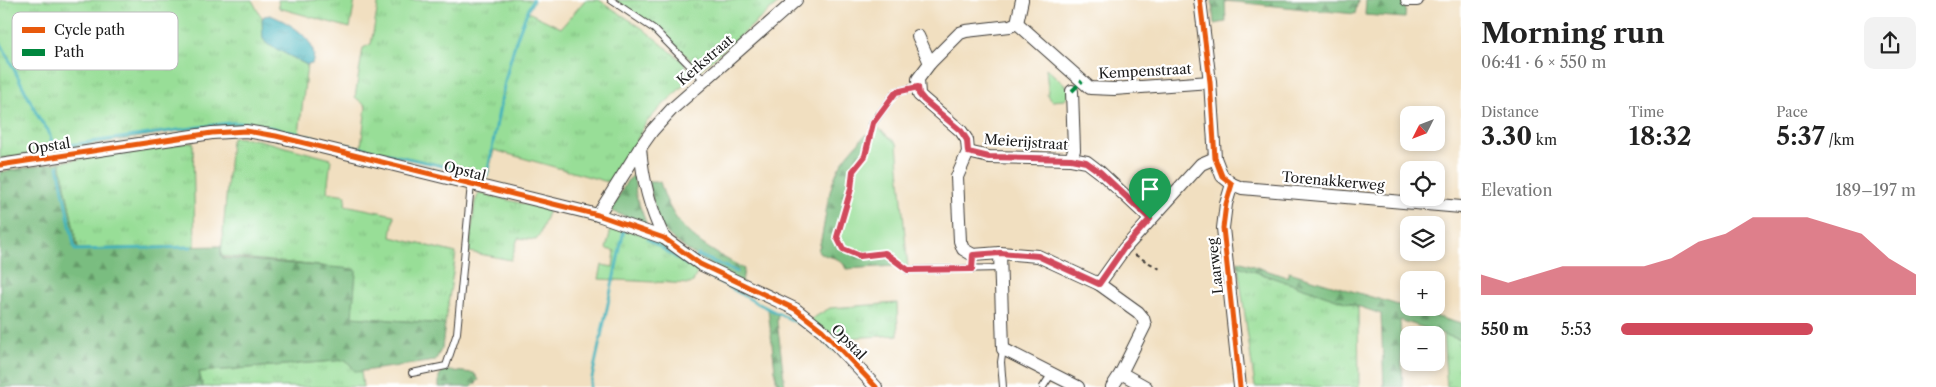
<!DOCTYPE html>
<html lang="en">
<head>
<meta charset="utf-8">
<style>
  body { margin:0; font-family:"Libre Caslon Text",serif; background:#f2f2f2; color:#222; height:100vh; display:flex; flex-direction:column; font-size:19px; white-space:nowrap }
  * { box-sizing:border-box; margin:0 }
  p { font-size:16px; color:#767676 }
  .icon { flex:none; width:28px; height:28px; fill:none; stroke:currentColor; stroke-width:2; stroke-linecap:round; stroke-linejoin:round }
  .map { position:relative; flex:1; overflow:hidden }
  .panel { display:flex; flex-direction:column; background:#fff; width:475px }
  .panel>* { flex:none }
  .needle { width:32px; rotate:228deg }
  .buttons { position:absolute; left:1400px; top:106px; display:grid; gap:10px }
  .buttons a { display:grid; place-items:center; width:45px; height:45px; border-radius:10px; background:#fff; box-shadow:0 2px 8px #0003; font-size:25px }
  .pin { position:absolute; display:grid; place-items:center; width:42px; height:42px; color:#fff; margin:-51px -21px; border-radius:50% 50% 50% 0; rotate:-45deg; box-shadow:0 0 5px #0007 }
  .pin .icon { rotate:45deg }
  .round { display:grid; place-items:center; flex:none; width:52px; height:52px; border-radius:10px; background:#f2f2f2 }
  .summary { display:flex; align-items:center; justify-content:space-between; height:85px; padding:0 20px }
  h1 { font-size:28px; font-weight:800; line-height:38px }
  .stats { display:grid; grid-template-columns:repeat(3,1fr); gap:8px; height:85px; padding:5px 20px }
  .stats div { display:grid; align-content:center }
  .stats b { font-size:25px; font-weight:800 }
  .stats small { font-size:14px; font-weight:400 }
  .stats p { font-size:14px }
  .chart { height:140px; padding:10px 20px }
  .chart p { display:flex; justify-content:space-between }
  .chart svg { width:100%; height:90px; margin-top:5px; fill:#d1495b; opacity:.7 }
  ul { padding:0 20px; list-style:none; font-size:16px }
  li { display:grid; grid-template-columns:80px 60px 1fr; align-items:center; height:38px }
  li i { height:12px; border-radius:6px; background:#d1495b }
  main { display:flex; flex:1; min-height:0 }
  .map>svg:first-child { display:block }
</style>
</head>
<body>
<main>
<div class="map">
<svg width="1461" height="387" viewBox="0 0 1461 387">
  <defs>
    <pattern id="grass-tufts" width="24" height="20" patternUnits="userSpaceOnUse" patternTransform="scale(1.25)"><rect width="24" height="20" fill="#98de97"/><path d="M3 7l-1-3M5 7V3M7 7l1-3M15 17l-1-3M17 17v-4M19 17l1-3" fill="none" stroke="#82be82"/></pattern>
    <pattern id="forest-firs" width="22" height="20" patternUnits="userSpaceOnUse" patternTransform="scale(1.25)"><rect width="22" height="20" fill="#7abd80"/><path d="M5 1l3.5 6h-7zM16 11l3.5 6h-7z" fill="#639968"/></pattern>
    <pattern id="water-ripples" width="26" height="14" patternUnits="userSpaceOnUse" patternTransform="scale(1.25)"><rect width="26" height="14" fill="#43b3bb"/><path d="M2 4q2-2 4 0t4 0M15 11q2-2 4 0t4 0" fill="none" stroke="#379197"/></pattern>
  </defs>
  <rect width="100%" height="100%" fill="#fff"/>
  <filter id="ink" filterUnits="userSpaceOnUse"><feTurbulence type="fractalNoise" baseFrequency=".02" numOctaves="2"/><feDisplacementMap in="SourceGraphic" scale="10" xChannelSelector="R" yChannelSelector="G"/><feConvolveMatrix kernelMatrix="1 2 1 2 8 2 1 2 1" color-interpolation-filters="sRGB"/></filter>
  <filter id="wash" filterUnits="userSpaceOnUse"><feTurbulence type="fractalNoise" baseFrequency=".0096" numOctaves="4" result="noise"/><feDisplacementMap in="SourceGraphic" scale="20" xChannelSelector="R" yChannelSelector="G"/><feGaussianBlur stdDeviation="1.12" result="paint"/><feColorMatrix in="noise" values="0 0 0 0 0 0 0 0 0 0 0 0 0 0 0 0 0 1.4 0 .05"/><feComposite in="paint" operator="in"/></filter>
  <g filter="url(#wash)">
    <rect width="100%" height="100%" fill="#f1dfc0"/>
    <g fill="url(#grass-tufts)" stroke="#5a7d5a">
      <polygon points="0,0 252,0 259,13 263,18 262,20 267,44 307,65 299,134 257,125 198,128 0,159"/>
      <polygon points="278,0 355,0 350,28 279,8"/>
      <polygon points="379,0 534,0 528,12 561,28 585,0 599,0 642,28 680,59 694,75 658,110 645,124 615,184 494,150 488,175 361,147 366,106 355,97 363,48 371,44"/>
      <path d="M615 0H782L700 70C675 42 646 21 615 0Z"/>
      <polygon points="233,137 259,140 331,159 327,192 346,195 345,205 394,215 391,237 456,253 445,324 351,317 356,273 321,266 221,256 231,141"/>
      <polygon points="193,142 195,246 78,249 60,162"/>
      <polygon points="479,193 549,210 539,236 536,240 518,238 511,260 469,252 475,202"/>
      <polygon points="612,225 653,238 699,268 693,282 690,284 599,279 602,265 613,267 615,251 606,249"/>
      <polygon points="1238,266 1358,306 1359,387 1255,387"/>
      <polygon points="897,303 898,335 830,339 808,321 830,308"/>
      <polygon points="1443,334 1461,340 1461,387 1447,387"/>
      <polygon points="346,360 356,371 361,371 363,387 203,387 199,372"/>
    </g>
    <g fill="url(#forest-firs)" stroke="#4b6c4e">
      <polygon points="1212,0 1358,0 1358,1 1355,14 1225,1 1226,22 1214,24"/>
      <polygon points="1366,0 1406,1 1405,18 1365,15"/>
      <path d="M866 134C876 153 863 152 855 166 851 172 854 181 852 189 849 203 829 230 838 243 855 270 882 242 895 266L846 269C840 254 828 260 818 251 826 226 825 199 836 174 842 159 856 146 866 134Z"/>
      <polygon points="60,162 78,249 221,246 221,256 224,258 353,269 356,270 356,273 352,317 445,324 442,348 435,361 356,372 346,360 199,372 203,387 0,387 0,172"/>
      <polygon points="634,175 636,196 647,225 611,211 627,181"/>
      <path d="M648 182H660C674 232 702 245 744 269L742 283C723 273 668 242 660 224 655 211 652 196 648 182Z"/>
      <polygon points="1238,261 1287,277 1289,272 1461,324 1461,340 1400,320 1403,387 1384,387 1381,314 1238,266"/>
      <polygon points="768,309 778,315 777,321 785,387 777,387"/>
      <polygon points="443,370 474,373 479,380 472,387 439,387 439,376"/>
    </g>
    <g fill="#98de97" stroke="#5a7d5a">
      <polygon points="1046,68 1069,89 1069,95 1065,100 1052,101 1047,95 1048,90"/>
      <polygon points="873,123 897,144 908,270 885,253 860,256 843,249 837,237 851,189 853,171 865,156"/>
    </g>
    <path fill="url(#water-ripples)" stroke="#30686c" d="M270 15C287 21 322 41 312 64L307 65 267 44 263 39 262 20 264 16Z"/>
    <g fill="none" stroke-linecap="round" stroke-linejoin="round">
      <g stroke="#43b3bb" stroke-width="3">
        <polyline points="0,42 40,120 48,130 53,145 62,146 229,123 251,123 333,142"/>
        <path d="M343 144 487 176C498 120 506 51 533 0"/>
        <polyline points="58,166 75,250 191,247"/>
        <polyline points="648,239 684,263 691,266 693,264"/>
        <polyline points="696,258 698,255 737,272"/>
        <polyline points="706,274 755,302 810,329 833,350"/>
        <polyline points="590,387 624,230 626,230"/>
      </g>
    </g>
  </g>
  <g filter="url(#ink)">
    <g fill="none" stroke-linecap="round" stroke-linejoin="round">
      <g stroke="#3c3935" stroke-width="8">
        <g id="lane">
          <polyline points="611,0 654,29 704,80"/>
          <polyline points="873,123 896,92 917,87"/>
          <polyline points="908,270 1000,268"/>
          <polyline points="1003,349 1001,362 1003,387"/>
          <polyline points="412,373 446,366 457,333 471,184"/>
          <polyline points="1043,387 1052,373"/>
        </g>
      </g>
      <g stroke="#3c3935" stroke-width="14">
        <g id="street">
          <polyline points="1022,0 1017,23 1010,26 966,31 960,33 930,63 918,79 919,95 961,131 967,140 968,152 957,177 960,241 963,249 973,255 1000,253 1038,256 1099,284 1124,249 1201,164 1215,158"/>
          <polyline points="1200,0 1210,82 1215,158 1222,176 1232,184 1226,204 1223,228 1240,387"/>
          <polyline points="1407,0 1417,0"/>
          <polyline points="1017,23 1090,88 1114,89 1210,82"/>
          <polyline points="918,36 930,63"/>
          <path d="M640 148C643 182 650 208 664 238"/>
          <polyline points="968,152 989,157 1071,159 1087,162 1100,172 1150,219"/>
          <polyline points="1071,159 1074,150 1072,91"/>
          <polyline points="0,165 212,133 246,131 276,136 598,215 664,238 700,264 795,309 822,330 876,387"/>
          <polyline points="1232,184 1242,188 1461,207"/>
          <polyline points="598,215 640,148 652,131 672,109 796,0"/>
          <polyline points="1000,253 1003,349 1078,387"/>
          <polyline points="1099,284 1138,312 1143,318 1145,325 1121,373 1112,387"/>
          <polyline points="1121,373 1146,387"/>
        </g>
      </g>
      <g stroke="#3c3935" stroke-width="2" stroke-dasharray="4 4" stroke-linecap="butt">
        <polyline points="872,130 865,156 853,171 851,189 837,237 843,249 860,256 885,253 902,266"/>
        <polyline points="1135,255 1162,270"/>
      </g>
      <use href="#lane" stroke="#fff" stroke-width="6"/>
      <use href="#street" stroke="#fff" stroke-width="12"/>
      <polyline stroke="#00873e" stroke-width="4" stroke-dasharray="8 4" stroke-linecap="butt" points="1072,91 1082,81"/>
      <g stroke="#fff" stroke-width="8">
        <g id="cycleway">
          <polyline points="1200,0 1210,82 1215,158 1222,176 1232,184 1226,204 1223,228 1240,387"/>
          <polyline points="0,165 212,133 246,131 276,136 598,215 664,238 700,264 795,309 822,330 876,387"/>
        </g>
      </g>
      <use href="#cycleway" stroke="#e8590c" stroke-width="5"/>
    </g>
  </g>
  <g fill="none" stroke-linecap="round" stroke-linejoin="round" filter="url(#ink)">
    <g stroke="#fff" stroke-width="10">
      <polygon id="route" points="918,87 919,94 924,100 961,131 967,140 968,152 989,157 1071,159 1086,162 1100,172 1150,219 1124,248 1099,284 1038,256 1000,253 973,255 972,269 908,270 885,253 860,256 843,249 837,237 851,189 853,171 865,156 873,123 896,92"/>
    </g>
    <use href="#route" stroke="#d1495b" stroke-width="6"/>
  </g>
  <g text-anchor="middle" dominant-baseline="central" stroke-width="4.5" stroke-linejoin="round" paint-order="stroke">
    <g font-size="14" fill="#1c1c1c" stroke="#fff">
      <text transform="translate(705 60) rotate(-41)">Kerkstraat</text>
      <text transform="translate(1145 71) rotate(-3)">Kempenstraat</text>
      <text transform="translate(1026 142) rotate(4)">Meierijstraat</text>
      <text transform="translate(49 146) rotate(-9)">Opstal</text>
      <text transform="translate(465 171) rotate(14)">Opstal</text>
      <text transform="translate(1333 181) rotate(5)">Torenakkerweg</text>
      <text transform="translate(1215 266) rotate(-96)">Laarweg</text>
      <text transform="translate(849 342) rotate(46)">Opstal</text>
    </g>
  </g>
  <rect x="12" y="12" width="166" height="58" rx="8" fill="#fff" stroke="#bbb" stroke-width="1"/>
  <rect x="22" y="27" width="23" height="6" fill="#e8590c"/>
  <rect x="22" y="49" width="23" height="7" fill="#00873e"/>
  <g font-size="14" fill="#1c1c1c">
    <text x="54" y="35">Cycle path</text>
    <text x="54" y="57">Path</text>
  </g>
</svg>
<div class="buttons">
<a><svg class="needle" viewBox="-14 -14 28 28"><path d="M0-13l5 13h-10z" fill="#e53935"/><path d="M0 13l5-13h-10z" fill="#767676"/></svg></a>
<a><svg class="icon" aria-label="locate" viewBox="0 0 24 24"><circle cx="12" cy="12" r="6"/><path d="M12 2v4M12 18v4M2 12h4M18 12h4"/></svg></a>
<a><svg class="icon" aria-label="layers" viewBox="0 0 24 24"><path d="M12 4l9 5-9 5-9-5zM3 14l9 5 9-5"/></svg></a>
<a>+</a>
<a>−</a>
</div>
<div class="pin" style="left:1150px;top:219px;background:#1e9e55"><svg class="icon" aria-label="arrive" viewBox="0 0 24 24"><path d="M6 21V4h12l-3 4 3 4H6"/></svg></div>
</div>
<section class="panel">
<div class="summary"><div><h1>Morning run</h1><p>06:41 · 6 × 550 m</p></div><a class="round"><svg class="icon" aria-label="share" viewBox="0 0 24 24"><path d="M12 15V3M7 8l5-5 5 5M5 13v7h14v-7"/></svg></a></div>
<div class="stats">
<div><p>Distance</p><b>3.30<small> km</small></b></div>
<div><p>Time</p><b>18:32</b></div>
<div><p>Pace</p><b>5:37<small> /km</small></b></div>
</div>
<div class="chart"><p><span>Elevation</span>189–197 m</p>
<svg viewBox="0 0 160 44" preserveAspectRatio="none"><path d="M0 44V34L10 38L20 34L30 30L40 30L50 30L60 30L70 26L80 18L90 14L100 6L110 6L120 6L130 10L140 14L150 26L160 34V44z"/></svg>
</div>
<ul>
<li><b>550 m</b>5:53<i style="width:65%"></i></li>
</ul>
</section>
</main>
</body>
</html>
